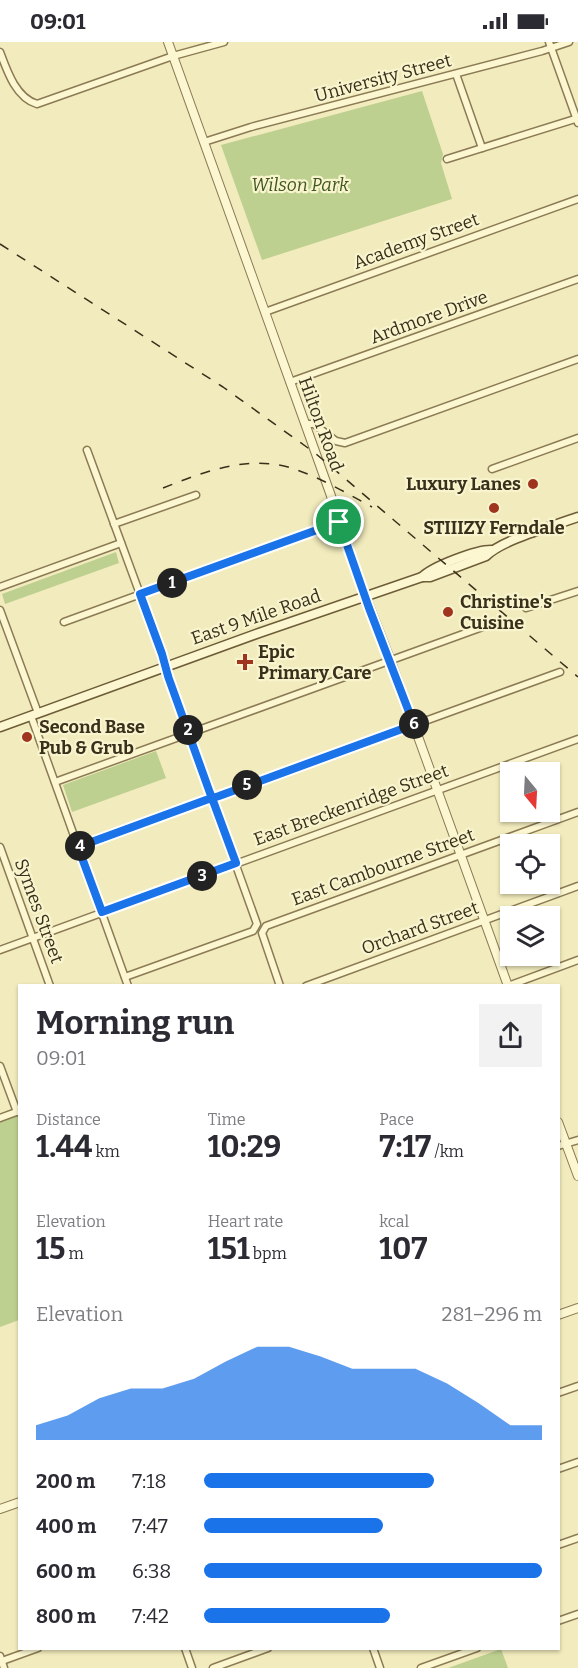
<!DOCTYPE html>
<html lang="en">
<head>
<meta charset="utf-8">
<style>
  body { margin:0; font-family:Bitter,serif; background:#f2f2f3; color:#2b2b33; height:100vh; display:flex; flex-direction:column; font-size:22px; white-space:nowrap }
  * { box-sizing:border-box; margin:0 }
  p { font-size:20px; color:#7c7c81 }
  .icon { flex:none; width:33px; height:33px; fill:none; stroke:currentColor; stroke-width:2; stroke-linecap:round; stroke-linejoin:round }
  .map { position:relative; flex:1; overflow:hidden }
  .side { position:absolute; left:18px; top:942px; width:542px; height:666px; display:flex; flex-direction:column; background:#fff; border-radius:0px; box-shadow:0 2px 4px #0004 }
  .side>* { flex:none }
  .needle { width:39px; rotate:162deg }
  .controls { position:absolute; left:500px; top:720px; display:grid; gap:12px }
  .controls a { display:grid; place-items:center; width:60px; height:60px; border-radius:0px; background:#fff; box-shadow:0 2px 4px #0004; font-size:30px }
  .pin { position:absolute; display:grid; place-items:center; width:51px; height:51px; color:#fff; margin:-26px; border:3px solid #fff; border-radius:50%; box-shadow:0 2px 6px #0007 }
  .km { position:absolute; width:30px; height:30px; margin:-15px; border-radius:50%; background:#222; color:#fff; font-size:16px; line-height:30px; text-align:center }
  .round { display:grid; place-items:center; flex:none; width:63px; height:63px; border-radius:0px; background:#f2f2f3 }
  .headline { display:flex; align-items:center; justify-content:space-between; height:102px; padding:0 18px }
  h1 { font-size:33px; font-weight:700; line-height:45px }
  .stats { display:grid; grid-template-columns:repeat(3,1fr); gap:9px; height:102px; padding:6px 18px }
  .stats div { display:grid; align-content:center }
  .stats b { font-size:30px; font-weight:700 }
  .stats small { font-size:16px; font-weight:400 }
  .stats p { font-size:16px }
  .chart { height:168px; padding:12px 18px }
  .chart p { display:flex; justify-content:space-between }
  .chart svg { width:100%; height:108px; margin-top:6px; fill:#1a73e8; opacity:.7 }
  ul { padding:0 18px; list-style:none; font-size:20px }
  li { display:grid; grid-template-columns:96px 72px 1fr; align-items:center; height:45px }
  li i { height:15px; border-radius:8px; background:#1a73e8 }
  .status { display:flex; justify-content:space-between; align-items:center; height:42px; padding:0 30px; background:#fff; direction:ltr }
  .status svg { height:16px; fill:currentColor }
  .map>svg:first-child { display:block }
</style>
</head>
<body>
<div class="status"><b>09:01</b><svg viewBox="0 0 49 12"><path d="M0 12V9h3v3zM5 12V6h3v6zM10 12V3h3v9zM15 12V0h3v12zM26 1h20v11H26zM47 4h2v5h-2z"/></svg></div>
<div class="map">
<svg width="578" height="1626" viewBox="0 0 578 1626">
  <rect width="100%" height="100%" fill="#f2ebbd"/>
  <g fill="#bdd090">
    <polygon points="422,49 443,112 441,121 452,157 262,218 221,103"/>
    <polygon points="116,510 119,521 5,562 2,552"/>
    <polygon points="156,709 166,736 72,770 63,743"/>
    <polygon points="19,1069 19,1278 0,1285 0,1076"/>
    <polygon points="501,1607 508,1626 448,1626"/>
  </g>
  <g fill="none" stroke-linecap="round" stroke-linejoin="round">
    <g stroke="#8b7b55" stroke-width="9">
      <g id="minor">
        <polyline points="549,0 578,81"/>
        <path d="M0 10C7 29 16 56 37 62L173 14 224 0"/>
        <polyline points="456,32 482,106"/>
        <polyline points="204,100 251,85 542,9 569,0"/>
        <polyline points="447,117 578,76"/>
        <polyline points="265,270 578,157"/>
        <polyline points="290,340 578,237"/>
        <polyline points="305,382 314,382 336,399 345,401 578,317"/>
        <polyline points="87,408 162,612 168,634 257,882 253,889 125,935"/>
        <polyline points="492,427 578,396"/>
        <polyline points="114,482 196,453"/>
        <polyline points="0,545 121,501"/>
        <polyline points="526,566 578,549"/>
        <polyline points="0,568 38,671"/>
        <polyline points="64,580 339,480"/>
        <polyline points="31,674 128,944"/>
        <polyline points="55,740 499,579"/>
        <polyline points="0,805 50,944"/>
        <polyline points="78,805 560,630"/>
        <polyline points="0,908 578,697"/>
        <polyline points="280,944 262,891 266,884 578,770"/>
        <polyline points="306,944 578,844"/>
        <polyline points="508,944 578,918"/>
        <polyline points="0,1024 17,1070"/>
        <polyline points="0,1076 19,1069"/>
        <polyline points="558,1104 578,1098"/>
        <polyline points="558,1351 578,1344"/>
        <polyline points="558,1427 578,1420"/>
        <polyline points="558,1503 578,1496"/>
        <polyline points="558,1579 578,1572"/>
        <polyline points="185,1606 192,1626"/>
        <polyline points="373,1606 380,1626"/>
        <polyline points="0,1614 4,1626"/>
        <polyline points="2,1619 38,1606"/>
        <polyline points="213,1626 268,1606"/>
        <polyline points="421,1626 477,1606"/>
      </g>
    </g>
    <g stroke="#8b7b55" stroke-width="10">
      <g id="tertiary">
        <polyline points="168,0 330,451 360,540 390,617 508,944"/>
        <polyline points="558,1080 578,1134"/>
        <polyline points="558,1273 578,1266"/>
        <polyline points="0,1467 20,1460"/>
      </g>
    </g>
    <g stroke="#6d5c38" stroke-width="11">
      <g id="secondary">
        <path d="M422 535C433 524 476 508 491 508"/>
        <path d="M0 685 259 591 422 535H430L486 514C503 497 554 484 578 475"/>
      </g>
    </g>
    <use href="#minor" stroke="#fcf7d1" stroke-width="6"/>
    <use href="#tertiary" stroke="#fcf7d1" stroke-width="8"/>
    <use href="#secondary" stroke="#fcf7d1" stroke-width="8"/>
    <g stroke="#392f1b" stroke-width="1.5" stroke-dasharray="10 10" stroke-linecap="butt">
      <polyline points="0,202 223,345 315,411 578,635"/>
      <path d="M163 446C206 429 252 411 297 428 323 437 348 452 372 465"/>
    </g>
  </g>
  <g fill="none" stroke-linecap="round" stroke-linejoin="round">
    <g stroke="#fff" stroke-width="12">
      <polyline id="route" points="339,480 140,552 162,612 168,634 169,637 210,751 212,756 236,821 102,870 78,805 86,802 206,758 219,754 402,687 414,683 369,566 339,480"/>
    </g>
    <use href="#route" stroke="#1a73e8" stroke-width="8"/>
  </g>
  <g fill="#9f351f" stroke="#f8f4cd" stroke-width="2">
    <circle cx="533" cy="442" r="6"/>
    <circle cx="494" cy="466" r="6"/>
    <circle cx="448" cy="570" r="6"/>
    <path d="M242 611h6v6h6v6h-6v6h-6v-6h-6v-6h6z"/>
    <circle cx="27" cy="695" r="6"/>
  </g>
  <g text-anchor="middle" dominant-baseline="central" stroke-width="4.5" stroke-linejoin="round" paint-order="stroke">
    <g font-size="18" fill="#392f1b" stroke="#f8f4cd">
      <text transform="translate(383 36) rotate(-15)">University Street</text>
      <text transform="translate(416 199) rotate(-20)">Academy Street</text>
      <text transform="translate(429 275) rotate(-20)">Ardmore Drive</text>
      <text transform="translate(321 382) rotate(70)">Hilton Road</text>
      <text transform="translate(256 575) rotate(-19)">East 9 Mile Road</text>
      <text transform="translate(351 763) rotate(-20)">East Breckenridge Street</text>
      <text transform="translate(383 825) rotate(-20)">East Cambourne Street</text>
      <text transform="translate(39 869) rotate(70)">Symes Street</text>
      <text transform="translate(420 886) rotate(-20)">Orchard Street</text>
    </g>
    <g font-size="18" font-style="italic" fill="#3f571f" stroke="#f8f4cd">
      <text x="300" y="143">Wilson Park</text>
    </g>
    <g font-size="18" font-weight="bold" fill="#392f1b" stroke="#f8f4cd" text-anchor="start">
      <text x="521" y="442" text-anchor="end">Luxury Lanes</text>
      <text x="494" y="486" text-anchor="middle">STIIIZY Ferndale</text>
      <text x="460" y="560">Christine's<tspan x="460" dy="21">Cuisine</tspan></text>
      <text x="258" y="610">Epic<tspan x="258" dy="21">Primary Care</tspan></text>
      <text x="39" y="685">Second Base<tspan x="39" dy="21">Pub &amp; Grub</tspan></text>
    </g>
  </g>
</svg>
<div class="controls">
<a><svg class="needle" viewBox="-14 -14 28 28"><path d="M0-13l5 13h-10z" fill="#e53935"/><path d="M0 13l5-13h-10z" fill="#7c7c81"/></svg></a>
<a><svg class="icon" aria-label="locate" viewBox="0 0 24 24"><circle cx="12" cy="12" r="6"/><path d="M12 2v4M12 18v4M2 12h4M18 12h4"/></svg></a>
<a><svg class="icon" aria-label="layers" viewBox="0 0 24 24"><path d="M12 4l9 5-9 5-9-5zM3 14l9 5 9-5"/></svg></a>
</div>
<div class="pin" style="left:339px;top:480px;background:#1e9e55"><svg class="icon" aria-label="arrive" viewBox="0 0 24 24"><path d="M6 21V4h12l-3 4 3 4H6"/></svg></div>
<b class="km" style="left:172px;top:541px">1</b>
<b class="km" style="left:188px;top:688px">2</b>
<b class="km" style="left:202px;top:834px">3</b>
<b class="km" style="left:80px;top:804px">4</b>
<b class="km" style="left:247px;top:743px">5</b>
<b class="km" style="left:414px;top:682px">6</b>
<section class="side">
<div class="headline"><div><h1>Morning run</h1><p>09:01</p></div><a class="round"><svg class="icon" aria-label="share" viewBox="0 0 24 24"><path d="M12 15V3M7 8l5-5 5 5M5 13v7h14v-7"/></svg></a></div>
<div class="stats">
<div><p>Distance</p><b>1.44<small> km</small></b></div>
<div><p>Time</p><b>10:29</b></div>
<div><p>Pace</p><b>7:17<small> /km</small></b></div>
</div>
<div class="stats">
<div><p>Elevation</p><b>15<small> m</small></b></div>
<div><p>Heart rate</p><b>151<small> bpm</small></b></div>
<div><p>kcal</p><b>107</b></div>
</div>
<div class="chart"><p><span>Elevation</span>281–296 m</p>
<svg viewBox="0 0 160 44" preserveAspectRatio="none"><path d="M0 44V38L10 34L20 27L30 23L40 23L50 19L60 12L70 6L80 6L90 10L100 15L110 15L120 15L130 21L140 29L150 38L160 38V44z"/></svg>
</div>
<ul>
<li><b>200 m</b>7:18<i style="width:68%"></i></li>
<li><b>400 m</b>7:47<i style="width:53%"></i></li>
<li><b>600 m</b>6:38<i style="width:100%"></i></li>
<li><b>800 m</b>7:42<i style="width:55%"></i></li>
</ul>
</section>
</div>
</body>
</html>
